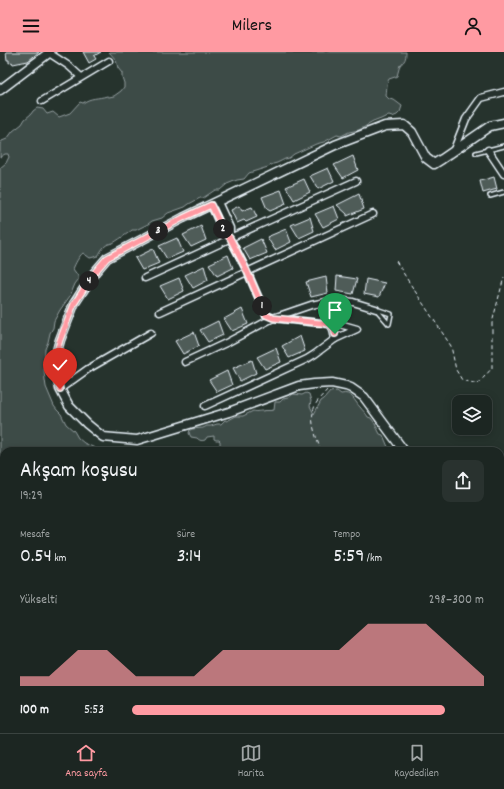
<!DOCTYPE html>
<html lang="tr">
<head>
<meta charset="utf-8">
<style>
  body { margin:0; font-family:Dekko,sans-serif; background:#29322f; color:#f1f3f6; height:100vh; display:flex; flex-direction:column; font-size:15px; white-space:nowrap }
  * { box-sizing:border-box; margin:0 }
  p { font-size:13px; color:#a0a5a5 }
  .icon { flex:none; width:22px; height:22px; fill:none; stroke:currentColor; stroke-width:2; stroke-linecap:round; stroke-linejoin:round }
  .map { position:relative; flex:1; overflow:hidden }
  .side { position:absolute; left:0px; top:395px; width:504px; height:286px; display:flex; flex-direction:column; background:#1c2622; border-radius:12px 12px 0 0; box-shadow:0 2px 10px #0003,0 0 0 1px #3a4340 }
  .side>* { flex:none }
  .buttons { position:absolute; left:452px; top:343px; display:grid; gap:8px }
  .buttons a { display:grid; place-items:center; width:40px; height:40px; border-radius:8px; background:#1c2622; box-shadow:0 2px 10px #0003,0 0 0 1px #3a4340; font-size:20px }
  .pin { position:absolute; display:grid; place-items:center; width:34px; height:34px; color:#fff; margin:-41px -17px; border-radius:50% 50% 50% 0; rotate:-45deg; box-shadow:0 0 4px #0007 }
  .pin .icon { rotate:45deg }
  .km { position:absolute; width:20px; height:20px; margin:-10px; border-radius:50%; background:#222; color:#fff; font-size:11px; line-height:20px; text-align:center }
  .round { display:grid; place-items:center; flex:none; width:42px; height:42px; border-radius:8px; background:#29322f }
  .overview { display:flex; align-items:center; justify-content:space-between; height:68px; padding:0 20px }
  h1 { font-size:22px; font-weight:600; line-height:30px }
  .figures { display:grid; grid-template-columns:repeat(3,1fr); gap:6px; height:68px; padding:4px 20px }
  .figures div { display:grid; align-content:center }
  .figures b { font-size:20px; font-weight:600 }
  .figures small { font-size:11px; font-weight:400 }
  .figures p { font-size:11px }
  .chart { height:112px; padding:8px 20px }
  .chart p { display:flex; justify-content:space-between }
  .chart svg { width:100%; height:72px; margin-top:4px; fill:#ff9aa2; opacity:.7 }
  ul { padding:0 20px; list-style:none; font-size:13px }
  li { display:grid; grid-template-columns:64px 48px 1fr; align-items:center; height:30px }
  li i { height:10px; border-radius:5px; background:#ff9aa2 }
  header { display:flex; justify-content:space-between; align-items:center; height:52px; padding:0 20px; background:#ff9aa2; color:#111; font-size:18px; font-weight:600 }
  .tab-bar { display:flex; justify-content:space-around; align-items:center; height:56px; border-top:1px solid #3a4340; background:#1c2622; font-size:11px; color:#a0a5a5 }
  .tab-bar a { display:grid; justify-items:center; gap:2px }
  .tab-bar .selected { color:#ff9aa2 }
  .map>svg:first-child { display:block }
</style>
</head>
<body>
<header><svg class="icon" aria-label="menu" viewBox="0 0 24 24"><path d="M4 6h16M4 12h16M4 18h16"/></svg>Milers<svg class="icon" aria-label="person" viewBox="0 0 24 24"><circle cx="12" cy="8" r="4"/><path d="M4 21q1-7 8-7t8 7"/></svg></header>
<div class="map">
<svg width="504" height="681" viewBox="0 0 504 681">
  <rect width="100%" height="100%" fill="#26332d"/>
  <filter id="ink" filterUnits="userSpaceOnUse"><feTurbulence type="fractalNoise" baseFrequency=".025" numOctaves="2"/><feDisplacementMap in="SourceGraphic" scale="8" xChannelSelector="R" yChannelSelector="G"/><feConvolveMatrix kernelMatrix="1 2 1 2 8 2 1 2 1" color-interpolation-filters="sRGB"/></filter>
  <g filter="url(#ink)">
    <g fill="#3e4b47" stroke="#939ea0">
      <path d="M109 0H406C406 7 405 9 400 13L397 24 395 25 389 27C386 32 387 38 386 44L389 47 394 48 402 54 400 60 397 63 392 65 389 64 385 65 381 67 373 70 359 78 349 80 341 84 337 83 324 90 316 92 294 102 289 106 285 107 277 111 273 112 268 115 249 121 244 127 237 128 227 132 220 138H215L203 146H200L189 152 185 155 168 161 162 166 152 169 148 172 136 178H132C130 180 115 190 113 191 109 192 107 192 104 195 102 197 100 201 98 204L90 206 83 201C79 204 75 212 73 217L78 224V228L75 232 70 244 60 258 54 269 53 276 50 281 48 290 45 297 44 318 45 328 46 335 54 354 57 358 61 362 66 372 74 379 78 386 84 391 95 396 97 399H4V677H500V512L504 516V681H0V116L6 111 9 105 8 102H5L0 105V92L2 89 7 87 13 79 22 72 25 67 31 62 33 59 37 56 43 57 47 62 53 60 59 65 70 61 80 50 83 51C91 45 98 47 107 44L109 45 114 44 121 39 124 35V31L122 25V21L118 16 116 8Z"/>
      <path d="M337 339 341 342C352 339 354 349 360 355 363 359 366 361 368 365L371 366 374 370 380 382 383 383 388 395 391 397 392 399H220C220 396 220 393 220 389L219 388H216L214 387V384L207 385 205 388C202 389 200 389 197 386L191 385 189 381 190 378 191 377 203 376 207 374H211L217 372H221L225 368 227 369 236 364H243L253 359C258 360 258 359 262 359 266 358 270 359 274 358L275 350H280L283 347 288 346 293 342 302 343 306 341 309 342 311 349 310 354 314 362 321 349 324 347 330 340Z"/>
    </g>
    <g fill="#505c59" stroke="#e8f1f8">
      <polygon points="6,0 39,0 28,9 13,12 12,10 9,11 9,8 7,8"/>
      <polygon points="83,0 101,0 94,4 96,7 89,11"/>
      <polygon points="353,104 358,118 343,126 334,113"/>
      <polygon points="328,116 334,129 318,137 310,124"/>
      <polygon points="494,125 497,137 483,141 480,129"/>
      <polygon points="304,127 310,140 294,148 286,135"/>
      <polygon points="281,138 286,152 270,159 267,157 262,145"/>
      <polygon points="359,142 364,157 347,164 347,162 337,153"/>
      <polygon points="239,154 242,159 252,155 257,165 246,170 244,168 237,171 231,158"/>
      <polygon points="334,154 339,167 323,175 315,162"/>
      <polygon points="310,165 314,179 299,186 291,173"/>
      <polygon points="201,174 206,188 191,195 183,183"/>
      <polygon points="286,177 291,190 275,198 267,185"/>
      <polygon points="177,186 183,200 167,207 159,194"/>
      <polygon points="261,187 267,201 250,208 243,196"/>
      <polygon points="153,197 159,211 142,218 135,206"/>
      <polygon points="228,203 233,216 217,224 209,212"/>
      <polygon points="204,214 208,228 193,236 185,223"/>
      <polygon points="337,224 357,227 353,242 336,239"/>
      <polygon points="326,225 328,241 311,245 306,230"/>
      <polygon points="179,226 184,239 168,247 160,234"/>
      <polygon points="366,227 385,231 379,245 364,242"/>
      <polygon points="242,257 248,272 232,279 224,267"/>
      <polygon points="218,269 223,283 208,290 200,278"/>
      <polygon points="194,280 199,294 183,302 175,289"/>
      <polygon points="300,284 305,299 289,306 282,294"/>
      <polygon points="276,296 281,310 265,317 257,305"/>
      <polygon points="252,308 256,321 240,329 233,316"/>
      <polygon points="227,319 232,333 217,340 209,328"/>
    </g>
    <g fill="none" stroke-linecap="round" stroke-linejoin="round">
      <g stroke="#e8f1f8" stroke-width="6">
        <g id="lane">
          <polyline points="476,101 504,94"/>
          <polyline points="490,144 504,140"/>
          <polygon points="376,257 391,262 389,272"/>
        </g>
      </g>
      <g stroke="#e8f1f8" stroke-width="9">
        <g id="street">
          <polyline points="49,1 69,14 81,25"/>
          <polyline points="42,49 109,9"/>
          <polyline points="488,98 504,122"/>
          <polyline points="453,100 466,67 481,46 504,40"/>
          <polyline points="218,150 230,176 230,186"/>
          <polyline points="145,226 219,192 230,186 356,129"/>
          <polyline points="160,260 373,162"/>
          <polyline points="330,272 333,277 335,287"/>
          <polyline points="185,310 228,290 273,266 311,253 336,248 353,250 376,257"/>
          <polyline points="60,337 88,317 151,281"/>
          <polyline points="205,354 307,307 315,302 335,287 357,277 336,271 330,272 273,266 266,263 247,219 230,186 224,181 211,153"/>
        </g>
      </g>
      <g stroke="#e8f1f8" stroke-width="11">
        <g id="secondary">
          <polyline points="0,38 50,0"/>
          <polyline points="404,399 364,345 351,336 346,334 332,331 314,332 299,334 229,360 137,388 103,385 87,372 69,354 60,337 54,310 60,288 74,252 95,220 107,206 183,166 335,93 385,74 404,73 412,80 426,106 434,112 442,107 490,74 504,71"/>
          <polyline points="500,495 504,498"/>
        </g>
      </g>
      <g stroke="#e8f1f8" stroke-width="1" stroke-dasharray="4 3" stroke-linecap="butt">
        <polyline points="396,209 407,227 451,294 456,318 462,328 478,332 492,316 492,271 504,225"/>
        <path d="M321 399C316 384 307 365 317 350 320 345 324 342 327 338"/>
        <polyline points="486,677 488,681"/>
      </g>
      <use href="#lane" stroke="#26332d" stroke-width="3"/>
      <use href="#street" stroke="#26332d" stroke-width="6"/>
      <use href="#secondary" stroke="#26332d" stroke-width="8"/>
    </g>
  </g>
  <g fill="none" stroke-linecap="round" stroke-linejoin="round" filter="url(#ink)">
    <g stroke="#fff" stroke-width="8">
      <polyline id="route" points="60,337 54,310 60,288 74,252 95,220 107,206 183,166 211,153 224,180 230,186 247,219 266,263 273,266 330,272 334,277 335,282"/>
    </g>
    <use href="#route" stroke="#ff9aa2" stroke-width="5"/>
  </g>
</svg>
<div class="buttons">
<a><svg class="icon" aria-label="layers" viewBox="0 0 24 24"><path d="M12 4l9 5-9 5-9-5zM3 14l9 5 9-5"/></svg></a>
</div>
<div class="pin" style="left:335px;top:282px;background:#1e9e55"><svg class="icon" aria-label="arrive" viewBox="0 0 24 24"><path d="M6 21V4h12l-3 4 3 4H6"/></svg></div>
<div class="pin" style="left:60px;top:337px;background:#d93025"><svg class="icon" aria-label="check" viewBox="0 0 24 24"><path d="M5 12l5 5 9-10"/></svg></div>
<b class="km" style="left:262px;top:254px">1</b>
<b class="km" style="left:223px;top:177px">2</b>
<b class="km" style="left:158px;top:179px">3</b>
<b class="km" style="left:89px;top:229px">4</b>
<section class="side">
<div class="overview"><div><h1>Akşam koşusu</h1><p>19:29</p></div><a class="round"><svg class="icon" aria-label="share" viewBox="0 0 24 24"><path d="M12 15V3M7 8l5-5 5 5M5 13v7h14v-7"/></svg></a></div>
<div class="figures">
<div><p>Mesafe</p><b>0.54<small> km</small></b></div>
<div><p>Süre</p><b>3:14</b></div>
<div><p>Tempo</p><b>5:59<small> /km</small></b></div>
</div>
<div class="chart"><p><span>Yükselti</span>298–300 m</p>
<svg viewBox="0 0 160 44" preserveAspectRatio="none"><path d="M0 44V38L10 38L20 22L30 22L40 38L50 38L60 38L70 22L80 22L90 22L100 22L110 22L120 6L130 6L140 6L150 22L160 38V44z"/></svg>
</div>
<ul>
<li><b>100 m</b>5:53<i style="width:89%"></i></li>
</ul>
</section>
</div>
<nav class="tab-bar">
<a class="selected"><svg class="icon" aria-label="home" viewBox="0 0 24 24"><path d="M3 11l9-7 9 7M6 9v11h12V9"/></svg>Ana sayfa</a>
<a><svg class="icon" aria-label="map" viewBox="0 0 24 24"><path d="M3 6l6-2 6 2 6-2v14l-6 2-6-2-6 2zM9 4v14M15 6v14"/></svg>Harita</a>
<a><svg class="icon" aria-label="saved" viewBox="0 0 24 24"><path d="M7 4h10v16l-5-4-5 4z"/></svg>Kaydedilen</a>
</nav>
</body>
</html>
